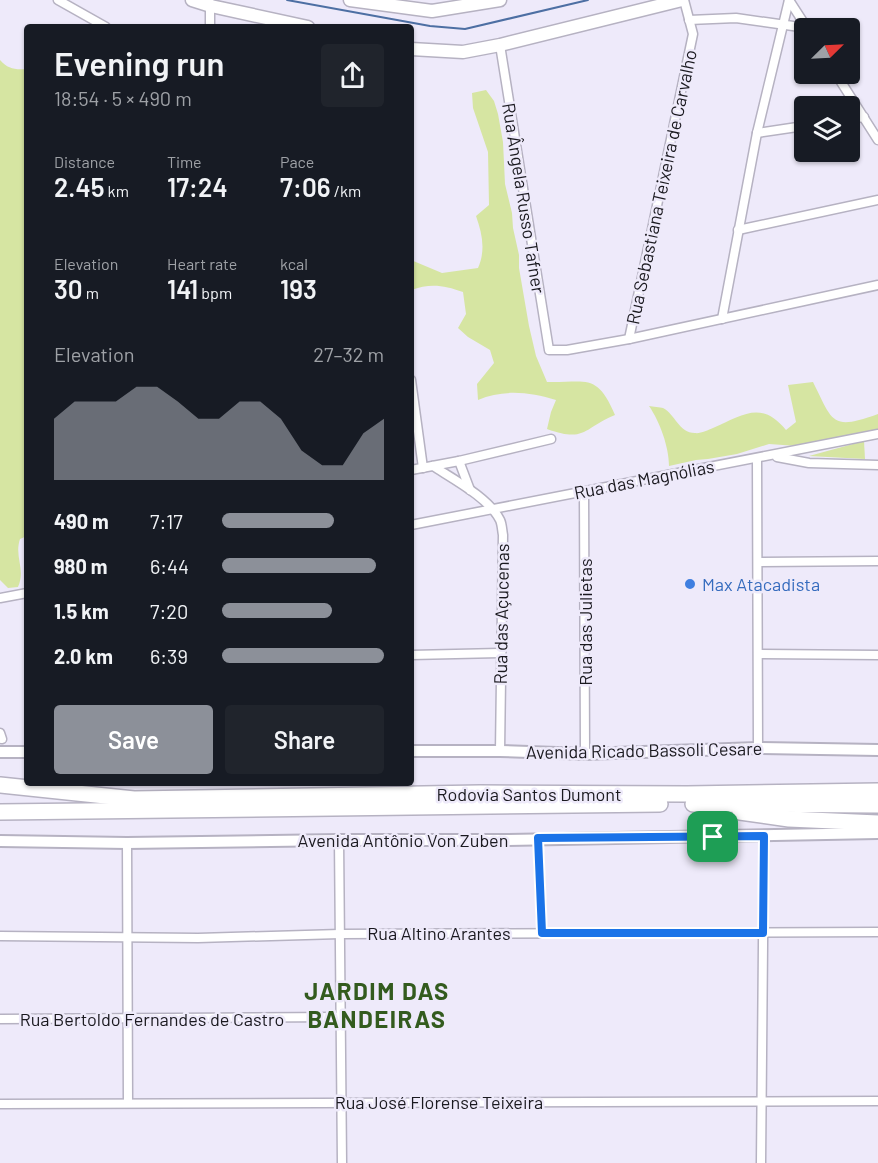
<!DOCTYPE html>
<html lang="en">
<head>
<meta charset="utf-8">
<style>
  body { margin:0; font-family:Barlow,sans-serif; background:#20242c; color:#f1f3f6; height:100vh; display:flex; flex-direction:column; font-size:22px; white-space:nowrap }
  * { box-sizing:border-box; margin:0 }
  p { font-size:20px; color:#9ea1a6 }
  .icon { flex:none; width:33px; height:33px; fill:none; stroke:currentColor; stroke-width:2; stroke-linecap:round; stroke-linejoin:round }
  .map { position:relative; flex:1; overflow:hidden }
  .side { position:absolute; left:24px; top:24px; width:390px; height:762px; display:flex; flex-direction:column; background:#171b24; border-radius:6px; box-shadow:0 2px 4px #0004 }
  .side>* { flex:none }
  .needle { width:39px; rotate:66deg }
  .buttons { position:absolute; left:794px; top:18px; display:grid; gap:12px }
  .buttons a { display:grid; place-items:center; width:66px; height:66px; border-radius:6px; background:#171b24; box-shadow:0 2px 4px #0004; font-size:30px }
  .pin { position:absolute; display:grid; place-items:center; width:51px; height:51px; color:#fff; margin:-26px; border-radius:12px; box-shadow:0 3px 9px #0006 }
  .round { display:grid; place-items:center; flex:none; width:63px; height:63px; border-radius:6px; background:#20242c }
  .overview { display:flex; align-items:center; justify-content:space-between; height:102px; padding:0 30px }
  h1 { font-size:33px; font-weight:600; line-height:45px }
  .metrics { display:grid; grid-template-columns:repeat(3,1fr); gap:9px; height:102px; padding:6px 30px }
  .metrics div { display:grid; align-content:center }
  .metrics b { font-size:26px; font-weight:600 }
  .metrics small { font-size:16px; font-weight:400 }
  .metrics p { font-size:16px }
  .chart { height:168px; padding:12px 30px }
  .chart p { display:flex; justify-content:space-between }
  .chart svg { width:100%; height:108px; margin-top:6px; fill:#8c9099; opacity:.7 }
  .cta { display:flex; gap:12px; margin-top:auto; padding:12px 30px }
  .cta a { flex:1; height:69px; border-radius:6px; background:#8c9099; color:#fff; font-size:24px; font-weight:600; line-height:69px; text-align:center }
  .cta a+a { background:#20242c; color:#f1f3f6 }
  ul { padding:0 30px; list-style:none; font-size:20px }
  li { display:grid; grid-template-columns:96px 72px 1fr; align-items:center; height:45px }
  li i { height:15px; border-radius:8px; background:#8c9099 }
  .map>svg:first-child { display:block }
</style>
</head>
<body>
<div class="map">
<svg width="878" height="1163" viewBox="0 0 878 1163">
  <rect width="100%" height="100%" fill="#eeeafa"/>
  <g fill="#d6e5a2">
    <path d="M0 60C8 69 15 70 27 69V536L20 539C14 557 26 569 18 587L8 588 0 580Z"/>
    <path d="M486 90 494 101 498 114 503 142 505 184 512 213 513 228 519 255V268L529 326 536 356 547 382C586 383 597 372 615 415 583 428 586 443 547 429L551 412 556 400C530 392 503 389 478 400L477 384 494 363 490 350 468 337 458 328 466 314 463 292C444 285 430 283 411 290V260L442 273 478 268C486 250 482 233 476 216L489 205 488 152 473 108 472 93Z"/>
    <path d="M813 382C833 422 831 431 878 414V429L797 446 769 444 737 454 708 459 696 460 669 466C669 447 660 422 649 406 653 407 660 407 663 408 675 414 679 433 695 433 700 434 708 430 713 428 743 415 761 400 786 430L796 422 788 385Z"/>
    <polygon points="864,441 865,459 809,456"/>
  </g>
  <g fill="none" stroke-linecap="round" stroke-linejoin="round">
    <polyline stroke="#4d6fa3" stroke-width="2" points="287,0 430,26 465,29 588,0"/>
    <g stroke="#b6b2c2" stroke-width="11">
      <g id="minor">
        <polyline points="58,0 106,27"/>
        <polyline points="789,0 807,28"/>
        <polyline points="210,3 210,27"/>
        <polyline points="689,20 736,18 807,28"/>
        <polyline points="500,45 549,350 567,350 629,339 878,285"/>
        <polyline points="836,74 878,140"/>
        <polyline points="849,119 864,117"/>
        <polyline points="757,133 804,126"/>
        <polyline points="738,230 878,200"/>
        <polyline points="722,319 757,133 789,0"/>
        <polyline points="629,339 693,34 684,0"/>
        <polyline points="411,380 423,468"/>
        <polyline points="777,457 809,463 878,465"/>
        <polyline points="757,459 758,748"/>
        <polyline points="459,461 470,490"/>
        <path d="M433 466C453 479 489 498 500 520 502 524 502 530 503 535L500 751"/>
        <polyline points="411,470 459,461 551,439"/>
        <polyline points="584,491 585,754"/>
        <polyline points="411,525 878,434"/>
        <polyline points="758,562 878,561"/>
        <polyline points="0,598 27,593"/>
        <polyline points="759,654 878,655"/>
        <polyline points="411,655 500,653"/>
        <polyline points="0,733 2,739"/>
        <polyline points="538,839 542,933"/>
        <polyline points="339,840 342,1163"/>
        <polyline points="127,843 128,1103"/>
        <polyline points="0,936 198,938 340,934 878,932"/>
        <polyline points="0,1019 341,1017"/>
        <polyline points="0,1104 878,1101"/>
        <polyline points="761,1163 764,836"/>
      </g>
    </g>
    <g stroke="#b6b2c2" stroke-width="14">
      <g id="tertiary">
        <polyline points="411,751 500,751 585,754 758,748 878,750"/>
        <polyline points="0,752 27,752"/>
        <polyline points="0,841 127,843 339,840 504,840 878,833"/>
      </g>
    </g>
    <g stroke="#b6b2c2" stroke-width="15">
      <g id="secondary">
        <polyline points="192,0 211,6 308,27"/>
        <polyline points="350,0 432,11 500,0"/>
        <polyline points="411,49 463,52 500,45 682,0"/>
      </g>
    </g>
    <g stroke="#b6b2c2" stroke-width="18">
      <g id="motorway">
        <polyline points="0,785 134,799 480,793 687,794 878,791"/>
        <polyline points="693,804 878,805"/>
        <polyline points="0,812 660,804"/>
        <polyline points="740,812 789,819 878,823"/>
      </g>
    </g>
    <use href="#minor" stroke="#fff" stroke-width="8"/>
    <use href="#tertiary" stroke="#fff" stroke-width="10"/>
    <use href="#secondary" stroke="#fff" stroke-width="12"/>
    <use href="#motorway" stroke="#fff" stroke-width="15"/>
  </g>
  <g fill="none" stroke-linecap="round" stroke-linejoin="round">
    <g stroke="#fff" stroke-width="12">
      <polygon id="route" points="764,836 763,933 542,933 538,838"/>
    </g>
    <use href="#route" stroke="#1a73e8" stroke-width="8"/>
  </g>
  <circle fill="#3f7fe0" stroke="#eeeafa" stroke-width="2" cx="690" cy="584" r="6"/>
  <g text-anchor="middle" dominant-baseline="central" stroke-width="5" stroke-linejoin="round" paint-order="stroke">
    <g font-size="18" fill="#1a191f" stroke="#eeeafa">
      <text transform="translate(661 187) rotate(-78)">Rua Sebastiana Teixeira de Carvalho</text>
      <text transform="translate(524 198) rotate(81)">Rua Ângela Russo Tafner</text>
      <text transform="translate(644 479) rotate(-11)">Rua das Magnólias</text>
      <text transform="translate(501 614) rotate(-89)">Rua das Açucenas</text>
      <text transform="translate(585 622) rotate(-90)">Rua das Julietas</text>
      <text transform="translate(644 750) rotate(-1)">Avenida Ricado Bassoli Cesare</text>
      <text x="529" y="794">Rodovia Santos Dumont</text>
      <text x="403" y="840">Avenida Antônio Von Zuben</text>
      <text x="439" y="933">Rua Altino Arantes</text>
      <text x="152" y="1019">Rua Bertoldo Fernandes de Castro</text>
      <text x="439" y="1102">Rua José Florense Teixeira</text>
    </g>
    <g font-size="18" fill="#366cbe" stroke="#eeeafa" text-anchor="start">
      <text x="702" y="584">Max Atacadista</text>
    </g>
    <g font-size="24" font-weight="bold" letter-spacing="1.5" fill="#335b1e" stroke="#eeeafa">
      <text x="377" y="990">JARDIM DAS<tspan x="377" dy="28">BANDEIRAS</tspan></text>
    </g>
  </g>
</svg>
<div class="buttons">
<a><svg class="needle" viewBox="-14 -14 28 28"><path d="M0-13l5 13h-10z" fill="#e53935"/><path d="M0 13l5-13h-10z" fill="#9ea1a6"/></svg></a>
<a><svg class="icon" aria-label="layers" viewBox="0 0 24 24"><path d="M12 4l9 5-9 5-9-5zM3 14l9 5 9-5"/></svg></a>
</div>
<div class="pin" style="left:713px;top:837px;background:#1e9e55"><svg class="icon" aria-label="arrive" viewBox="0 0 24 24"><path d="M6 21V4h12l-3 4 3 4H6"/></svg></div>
<section class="side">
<div class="overview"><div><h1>Evening run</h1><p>18:54 · 5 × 490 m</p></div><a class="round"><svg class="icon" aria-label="share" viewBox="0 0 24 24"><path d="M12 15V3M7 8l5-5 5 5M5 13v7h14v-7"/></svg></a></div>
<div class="metrics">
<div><p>Distance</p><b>2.45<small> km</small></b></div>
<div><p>Time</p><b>17:24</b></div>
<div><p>Pace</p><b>7:06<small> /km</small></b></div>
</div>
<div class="metrics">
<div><p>Elevation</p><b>30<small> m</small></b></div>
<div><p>Heart rate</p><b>141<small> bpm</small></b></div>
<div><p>kcal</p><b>193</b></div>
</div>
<div class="chart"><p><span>Elevation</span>27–32 m</p>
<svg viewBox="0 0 160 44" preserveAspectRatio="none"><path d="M0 44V19L10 12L20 12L30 12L40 6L50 6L60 12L70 19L80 19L90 12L100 12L110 19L120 32L130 38L140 38L150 25L160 19V44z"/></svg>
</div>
<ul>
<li><b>490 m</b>7:17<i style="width:69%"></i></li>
<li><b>980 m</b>6:44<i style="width:95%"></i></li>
<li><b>1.5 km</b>7:20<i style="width:68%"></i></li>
<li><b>2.0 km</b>6:39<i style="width:100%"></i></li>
</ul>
<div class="cta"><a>Save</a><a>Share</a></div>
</section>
</div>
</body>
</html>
